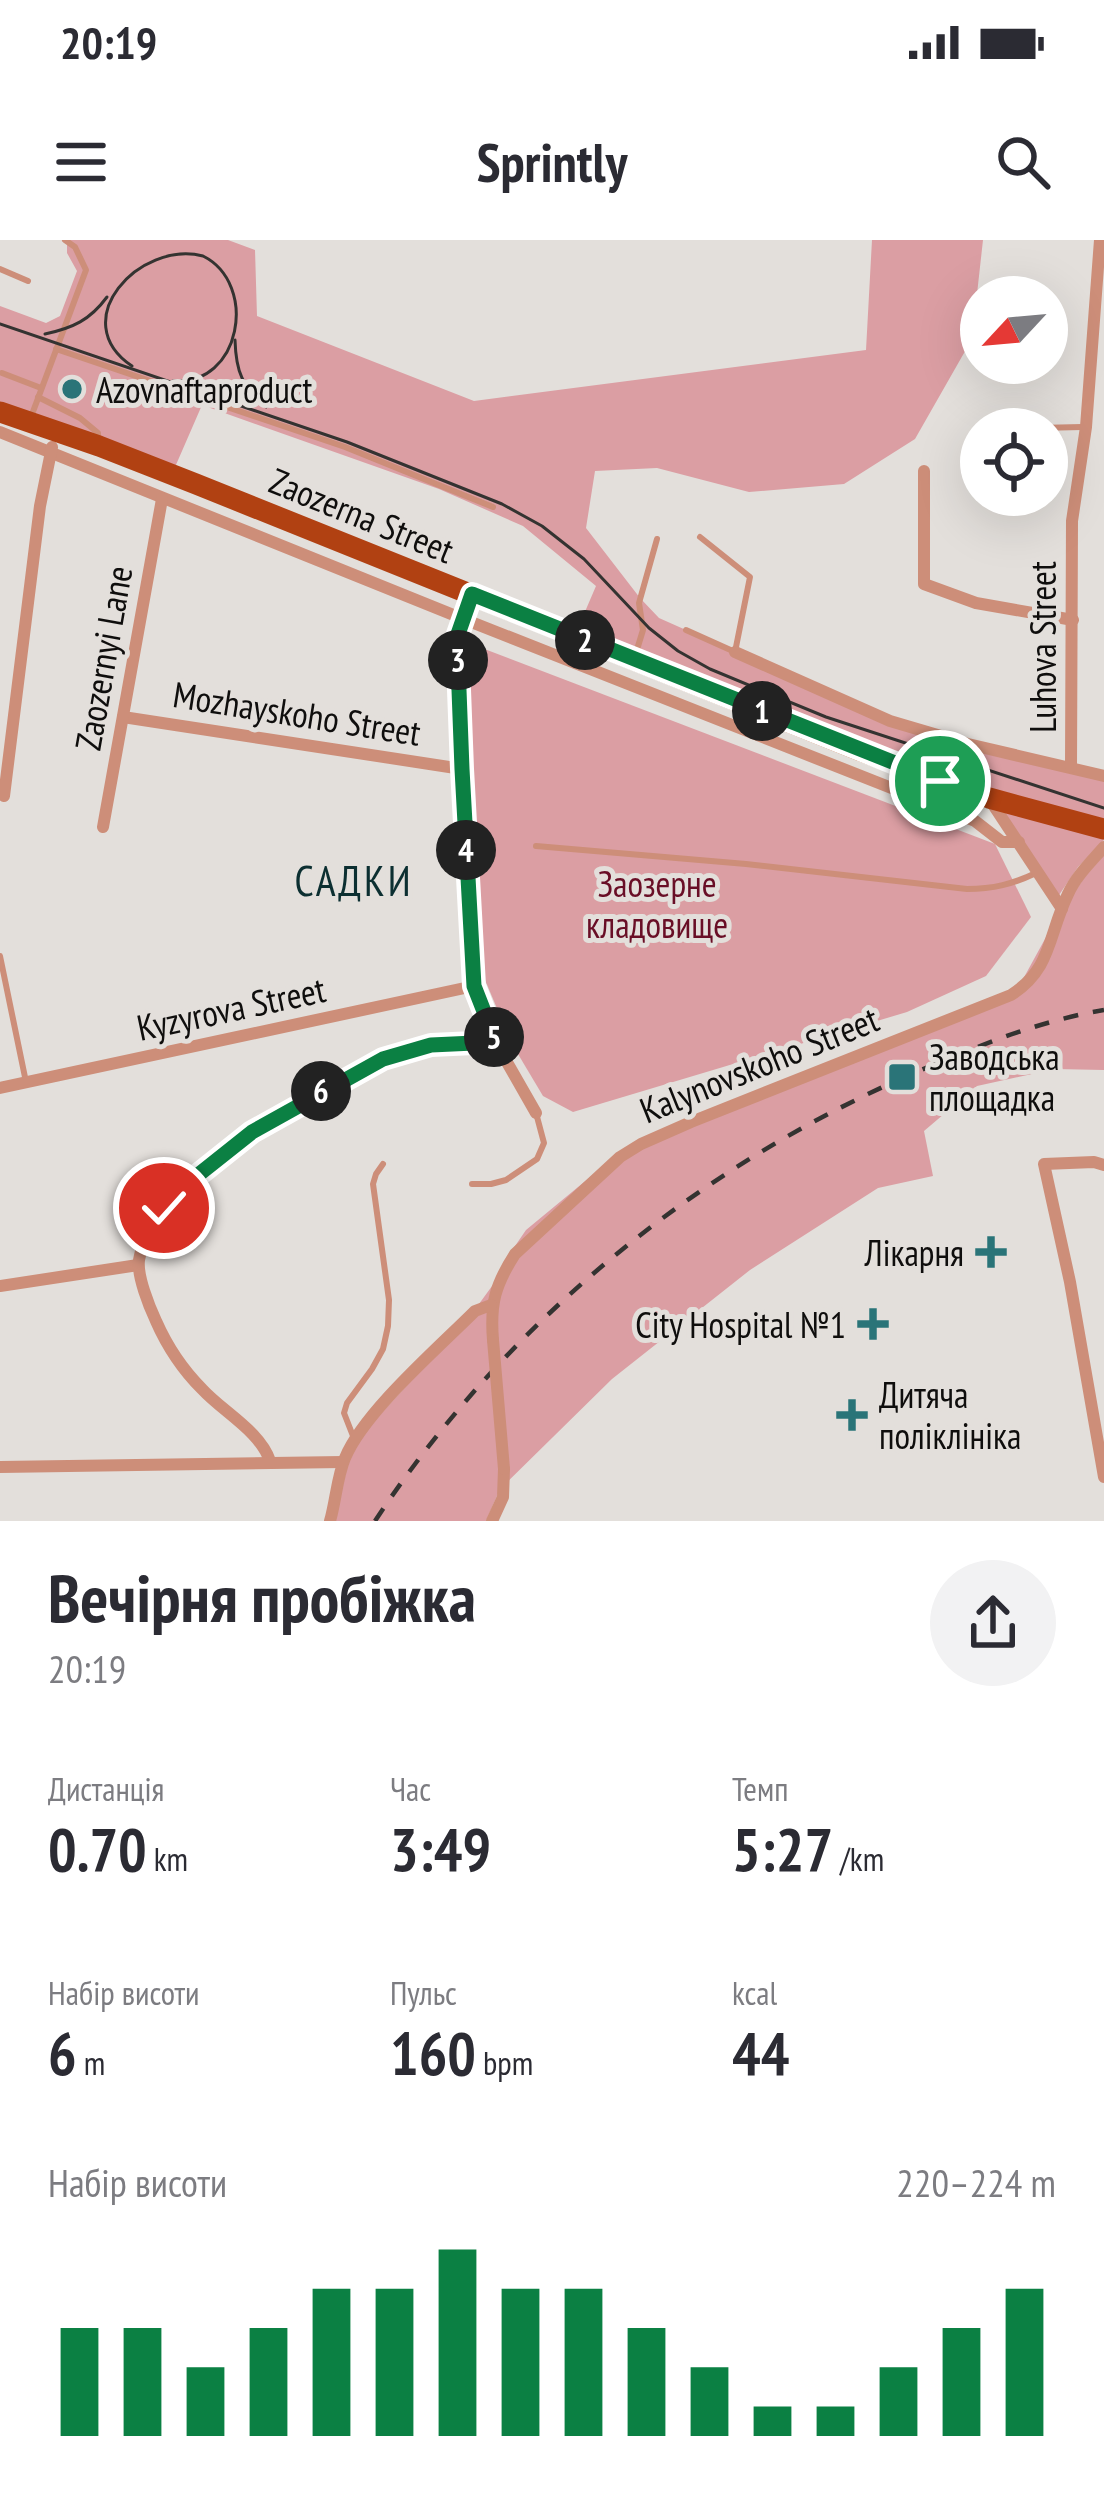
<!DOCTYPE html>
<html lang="uk">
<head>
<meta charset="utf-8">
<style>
  body { margin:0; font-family:"PT Sans Narrow",sans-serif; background:#f2f2f3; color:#2b2b33; height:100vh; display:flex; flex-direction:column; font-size:45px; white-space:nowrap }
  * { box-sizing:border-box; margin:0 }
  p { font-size:39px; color:#7c7c81 }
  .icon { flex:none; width:66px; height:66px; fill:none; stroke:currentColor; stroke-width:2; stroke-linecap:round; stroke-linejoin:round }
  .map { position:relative; height:1281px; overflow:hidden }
  .panel { display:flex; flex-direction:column; background:#fff; flex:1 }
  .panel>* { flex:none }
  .needle { width:78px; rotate:244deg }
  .fabs { position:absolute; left:960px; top:36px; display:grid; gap:24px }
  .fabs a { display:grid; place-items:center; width:108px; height:108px; border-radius:50%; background:#fff; box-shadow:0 12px 48px #0002; font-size:60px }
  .pin { position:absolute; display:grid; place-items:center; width:102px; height:102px; color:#fff; margin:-51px; border:6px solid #fff; border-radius:50%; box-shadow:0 3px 12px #0007 }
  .km { position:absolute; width:60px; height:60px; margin:-30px; border-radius:50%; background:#222; color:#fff; font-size:33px; line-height:60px; text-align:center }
  .round { display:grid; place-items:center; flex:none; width:126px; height:126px; border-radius:63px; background:#f2f2f3 }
  .summary { display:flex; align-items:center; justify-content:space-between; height:204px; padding:0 48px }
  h1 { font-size:66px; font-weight:600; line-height:90px }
  .stats { display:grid; grid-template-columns:repeat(3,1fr); gap:18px; height:204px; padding:12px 48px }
  .stats div { display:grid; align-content:center }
  .stats b { font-size:60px; font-weight:600 }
  .stats small { font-size:33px; font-weight:400 }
  .stats p { font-size:33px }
  .chart { height:336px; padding:24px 48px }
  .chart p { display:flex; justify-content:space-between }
  .chart svg { width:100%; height:216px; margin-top:12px; stroke:#0b8043; stroke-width:6 }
  .status { display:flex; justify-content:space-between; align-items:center; height:84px; padding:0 60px; background:#fff; direction:ltr }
  .status svg { height:33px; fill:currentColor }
  header { display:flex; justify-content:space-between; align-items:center; height:156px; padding:0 48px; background:#fff; font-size:54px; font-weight:600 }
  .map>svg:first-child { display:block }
</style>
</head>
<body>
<div class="status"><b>20:19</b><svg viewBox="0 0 49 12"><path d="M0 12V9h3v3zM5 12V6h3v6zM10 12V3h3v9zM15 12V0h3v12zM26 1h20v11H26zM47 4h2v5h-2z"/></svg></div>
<header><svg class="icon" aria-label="menu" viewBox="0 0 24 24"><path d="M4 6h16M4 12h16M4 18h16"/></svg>Sprintly<svg class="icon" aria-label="search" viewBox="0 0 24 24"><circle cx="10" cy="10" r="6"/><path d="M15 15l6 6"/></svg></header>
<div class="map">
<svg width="1104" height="1281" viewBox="0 0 1104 1281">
  <rect width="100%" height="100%" fill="#e3dfdb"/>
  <g fill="#db9ea3">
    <polygon points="67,0 228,0 255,10 257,76 474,161 866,110 872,0 983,0 972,99 915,199 844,244 749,252 657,228 595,231 586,288 640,358 659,378 890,481 1104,536 1104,586 1019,563 575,395 596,346 523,286 439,249 202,165 172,234 0,166 0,66 46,83 60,76 77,31 67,13"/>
    <polygon points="474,405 995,604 1031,677 986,736 907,772 573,872 543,856 512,804 485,740 466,409"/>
    <polygon points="983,562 1104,597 1104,600 1078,627 1053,664 1036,623"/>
    <polygon points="1104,615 1104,830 1055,829 977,846 924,891 933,936 878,948 750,1030 612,1139 500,1249 486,1281 334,1281 353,1204 468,1079 495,1042 504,1022 526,990 618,914 998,763 1022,741 1057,677 1087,634"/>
  </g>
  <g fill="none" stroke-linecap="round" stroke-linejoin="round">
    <g stroke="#cd8e79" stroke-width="6">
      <polyline points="0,29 28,41"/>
      <polyline points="56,109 345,207 493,267"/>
      <polyline points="2,133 41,148"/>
      <polyline points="38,157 80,178 98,193 98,202"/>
      <polyline points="31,177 86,30 75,7 65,0"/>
      <polyline points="995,189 1082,187"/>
      <polyline points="686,390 735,412 750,337 700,297"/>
      <polyline points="635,416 643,390 639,363 657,299"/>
      <path d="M536 606 746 624 967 649C993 649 1013 644 1036 633"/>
      <polyline points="0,716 26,842"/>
      <polyline points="472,944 491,944 506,940 537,919 544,903 536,873"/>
      <polyline points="353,1196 344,1173 347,1163 372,1129 383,1109 388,1086 389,1060 373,944 376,934 383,924"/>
    </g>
    <g stroke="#cd8e79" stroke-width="12">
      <polyline points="0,192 461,378 975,581 1002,602 1019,602"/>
      <polyline points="924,231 924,344 976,363 1073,380"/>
      <polyline points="472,354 459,384 457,397 474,746 496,803 536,873"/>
      <polyline points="735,412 890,481 968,504 1104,536"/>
      <polyline points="123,477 462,529"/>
      <polyline points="1071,527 1072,281 1086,187 1100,0"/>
      <polyline points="4,556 40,266 52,207"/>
      <polyline points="990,560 1062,669"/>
      <polyline points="103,587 162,259"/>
      <polyline points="0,848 474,746"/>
      <polyline points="1104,925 1094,922 1044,924 1070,1042 1104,1237"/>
      <polyline points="0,1046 138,1025"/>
      <path d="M493 1100C490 1064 495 1045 515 1014L620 917 641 904 691 882 1011 755C1052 729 1048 695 1068 654 1076 636 1091 622 1104 607"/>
      <path d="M270 1221C260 1191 223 1172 202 1149 183 1130 167 1106 156 1081 149 1066 137 1036 139 1020 153 944 276 875 339 842 360 831 382 818 405 811 434 802 466 804 496 803"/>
      <polyline points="0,1227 343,1222"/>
      <path d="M330 1281C336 1260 337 1237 345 1218 364 1172 438 1108 475 1071L491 1065"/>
      <polyline points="492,1281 503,1257 504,1229"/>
    </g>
    <polyline stroke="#b14112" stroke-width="21" points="0,172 99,206 196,244 861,511 989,558 1104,589"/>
    <g stroke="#343331" stroke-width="3">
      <polyline points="0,84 347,202 502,264 542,286 584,319 649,388 678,411 710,429 826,477 1104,568"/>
      <path d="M45 94C73 88 90 80 107 57"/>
      <path d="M235 100C236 133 242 145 266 167"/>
      <path d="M132 126C65 81 139 0 203 16 259 44 241 147 173 141"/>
    </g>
    <path stroke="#343331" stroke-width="4.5" stroke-dasharray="15 15" stroke-linecap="butt" d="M375 1281C512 1073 716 911 948 819 998 798 1050 779 1104 770"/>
    <polyline stroke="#cd8e79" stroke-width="12" points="493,1100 504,1229"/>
  </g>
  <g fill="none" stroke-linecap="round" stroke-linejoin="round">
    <g stroke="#fff" stroke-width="24">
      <polyline id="route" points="164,968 193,939 252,892 383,819 431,805 496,802 474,746 462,529 457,397 472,354 940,541"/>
    </g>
    <use href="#route" stroke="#0b8043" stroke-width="15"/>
  </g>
  <g fill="#2a7478" stroke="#e3dfdb" stroke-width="4.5">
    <circle cx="72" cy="149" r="12"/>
    <rect x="887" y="822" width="30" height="30" rx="6"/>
    <path d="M985 994h12v12h12v12h-12v12h-12v-12h-12v-12h12z"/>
    <path d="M867 1066h12v12h12v12h-12v12h-12v-12h-12v-12h12z"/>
    <path d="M846 1157h12v12h12v12h-12v12h-12v-12h-12v-12h12z"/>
  </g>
  <g text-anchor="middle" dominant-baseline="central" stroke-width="10" stroke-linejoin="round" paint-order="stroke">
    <g font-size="36" fill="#0f0e0d" stroke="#e3dfdb" text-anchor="start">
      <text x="96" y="149">Azovnaftaproduct</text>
      <text x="929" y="816">Заводська<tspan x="929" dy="41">площадка</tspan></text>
      <text x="964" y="1012" text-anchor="end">Лікарня</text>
      <text x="846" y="1084" text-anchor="end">City Hospital №1</text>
      <text x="879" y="1154">Дитяча<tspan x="879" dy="41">поліклініка</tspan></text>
    </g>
    <g font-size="36" fill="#0f0e0d" stroke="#e3dfdb">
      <text transform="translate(362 275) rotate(22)">Zaozerna Street</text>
      <text transform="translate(1042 407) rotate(-90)">Luhova Street</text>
      <text transform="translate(103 418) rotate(-80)">Zaozernyi Lane</text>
      <text transform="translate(297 473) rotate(9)">Mozhayskoho Street</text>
      <text transform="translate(231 768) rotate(-12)">Kyzyrova Street</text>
      <text transform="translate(759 824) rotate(-22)">Kalynovskoho Street</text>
    </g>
    <g font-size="36" fill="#690e26" stroke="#e3dfdb">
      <text x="657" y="643">Заозерне<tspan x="657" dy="41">кладовище</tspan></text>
    </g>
    <g font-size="42" letter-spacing="3" fill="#0c2f31" stroke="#e3dfdb">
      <text x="354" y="640">САДКИ</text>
    </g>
  </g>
</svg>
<div class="fabs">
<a><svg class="needle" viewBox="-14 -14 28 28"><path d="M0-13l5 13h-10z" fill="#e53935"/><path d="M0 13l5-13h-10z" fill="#7c7c81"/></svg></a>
<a><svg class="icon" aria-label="locate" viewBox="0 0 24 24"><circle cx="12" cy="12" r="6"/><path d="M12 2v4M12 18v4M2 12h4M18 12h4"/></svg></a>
</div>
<div class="pin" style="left:940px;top:541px;background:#1e9e55"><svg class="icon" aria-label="arrive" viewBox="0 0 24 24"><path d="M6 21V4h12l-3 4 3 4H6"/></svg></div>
<div class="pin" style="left:164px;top:968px;background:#d93025"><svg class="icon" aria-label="check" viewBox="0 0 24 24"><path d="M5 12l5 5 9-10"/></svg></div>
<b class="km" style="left:762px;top:471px">1</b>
<b class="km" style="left:585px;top:400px">2</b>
<b class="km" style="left:458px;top:420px">3</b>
<b class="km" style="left:466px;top:610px">4</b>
<b class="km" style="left:494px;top:797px">5</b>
<b class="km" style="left:321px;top:851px">6</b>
</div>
<section class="panel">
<div class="summary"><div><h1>Вечірня пробіжка</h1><p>20:19</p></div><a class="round"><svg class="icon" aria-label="share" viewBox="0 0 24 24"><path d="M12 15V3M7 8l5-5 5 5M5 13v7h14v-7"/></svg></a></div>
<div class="stats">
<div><p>Дистанція</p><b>0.70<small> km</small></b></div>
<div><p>Час</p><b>3:49</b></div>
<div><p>Темп</p><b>5:27<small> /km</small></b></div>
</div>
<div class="stats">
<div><p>Набір висоти</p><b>6<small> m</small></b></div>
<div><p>Пульс</p><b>160<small> bpm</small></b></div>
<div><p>kcal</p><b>44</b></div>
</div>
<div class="chart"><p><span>Набір висоти</span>220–224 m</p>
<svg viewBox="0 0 160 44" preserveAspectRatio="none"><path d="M5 44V22M15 44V22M25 44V30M35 44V22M45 44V14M55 44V14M65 44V6M75 44V14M85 44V14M95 44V22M105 44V30M115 44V38M125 44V38M135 44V30M145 44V22M155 44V14"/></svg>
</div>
</section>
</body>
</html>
